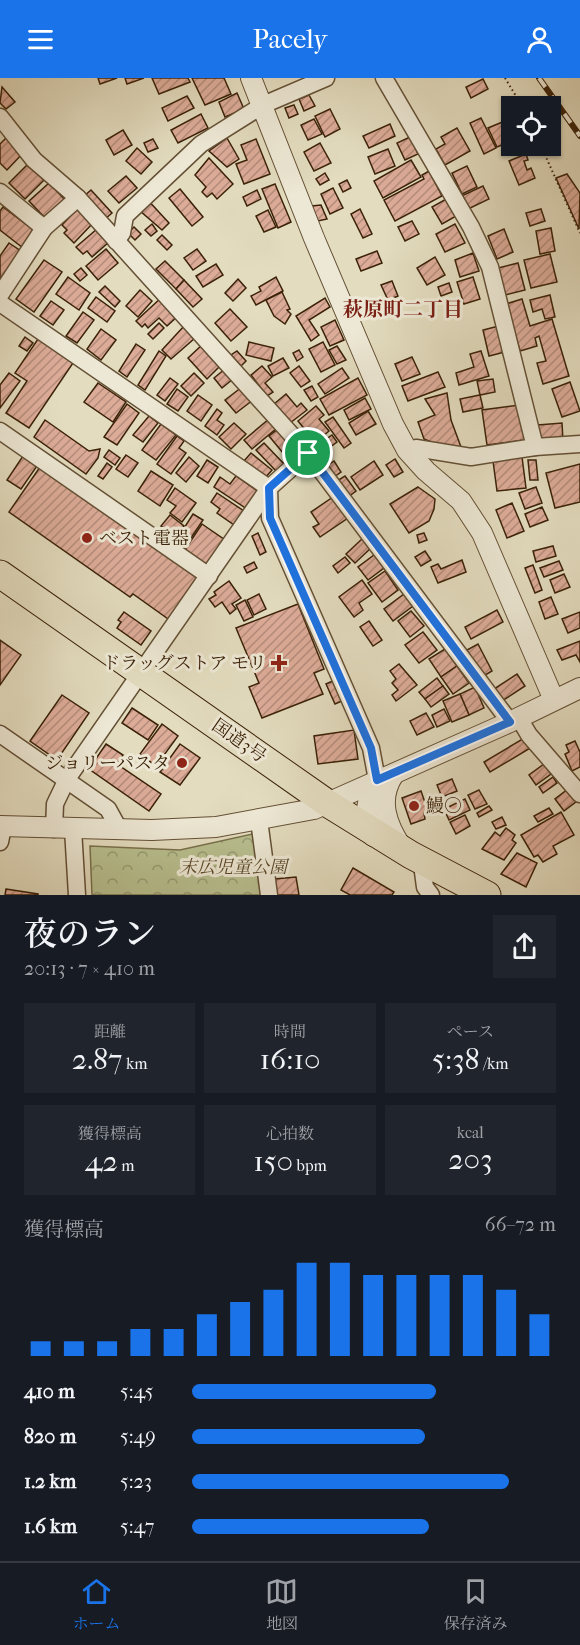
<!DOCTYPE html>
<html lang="ja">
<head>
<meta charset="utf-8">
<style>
  body { margin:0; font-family:"IM FELL French Canon","Noto Serif JP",serif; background:#20242c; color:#f1f3f6; height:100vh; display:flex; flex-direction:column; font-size:22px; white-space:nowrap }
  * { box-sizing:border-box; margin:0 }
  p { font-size:20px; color:#9ea1a6 }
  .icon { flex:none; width:33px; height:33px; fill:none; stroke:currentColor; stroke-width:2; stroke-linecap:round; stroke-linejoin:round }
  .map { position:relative; height:817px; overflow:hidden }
  .drawer { display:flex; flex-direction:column; background:#171b24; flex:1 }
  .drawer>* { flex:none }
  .fabs { position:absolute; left:501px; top:18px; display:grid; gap:12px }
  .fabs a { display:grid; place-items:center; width:60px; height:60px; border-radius:0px; background:#171b24; box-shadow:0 2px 4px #0004; font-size:30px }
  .pin { position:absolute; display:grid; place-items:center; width:51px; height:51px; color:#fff; margin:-26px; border:3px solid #fff; border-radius:50%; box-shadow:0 2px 6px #0007 }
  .round { display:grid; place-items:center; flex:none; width:63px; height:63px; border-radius:0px; background:#20242c }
  .overview { display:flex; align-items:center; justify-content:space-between; height:102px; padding:0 24px }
  h1 { font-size:33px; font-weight:600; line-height:45px }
  .metrics { display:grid; grid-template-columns:repeat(3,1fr); gap:9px; height:102px; padding:6px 24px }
  .metrics div { display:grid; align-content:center; border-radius:0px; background:#20242c; text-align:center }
  .metrics b { font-size:30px; font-weight:600 }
  .metrics small { font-size:16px; font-weight:400 }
  .metrics p { font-size:16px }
  .chart { height:168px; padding:12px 24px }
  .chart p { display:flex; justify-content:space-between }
  .chart svg { width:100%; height:108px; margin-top:6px; stroke:#1a73e8; stroke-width:6 }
  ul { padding:0 24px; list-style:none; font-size:20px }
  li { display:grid; grid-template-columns:96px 72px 1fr; align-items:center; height:45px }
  li i { height:15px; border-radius:8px; background:#1a73e8 }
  header { display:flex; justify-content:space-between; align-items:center; height:78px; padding:0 24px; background:#1a73e8; color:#fff; font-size:27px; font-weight:600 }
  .tab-bar { display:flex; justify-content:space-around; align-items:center; height:84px; border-top:2px solid #363941; background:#171b24; font-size:16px; color:#9ea1a6 }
  .tab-bar a { display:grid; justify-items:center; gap:3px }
  .tab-bar .selected { color:#1a73e8 }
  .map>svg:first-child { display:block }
</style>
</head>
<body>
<header><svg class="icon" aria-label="menu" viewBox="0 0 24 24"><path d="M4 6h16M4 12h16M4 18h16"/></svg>Pacely<svg class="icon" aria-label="person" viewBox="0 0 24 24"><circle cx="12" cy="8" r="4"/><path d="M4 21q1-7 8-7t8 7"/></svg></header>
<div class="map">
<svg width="580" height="817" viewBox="0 0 580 817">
  <defs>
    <pattern id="park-crowns" width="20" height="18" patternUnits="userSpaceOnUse" patternTransform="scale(1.5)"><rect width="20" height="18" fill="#b8bf8f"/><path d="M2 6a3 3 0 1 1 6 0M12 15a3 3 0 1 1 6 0" fill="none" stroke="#979b73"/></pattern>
    <pattern id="building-hatch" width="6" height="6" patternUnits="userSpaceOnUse" patternTransform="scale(1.5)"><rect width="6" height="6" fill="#ddac99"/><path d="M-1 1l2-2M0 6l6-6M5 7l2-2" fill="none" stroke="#b48c7b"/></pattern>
  </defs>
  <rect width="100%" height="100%" fill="#e3dcbf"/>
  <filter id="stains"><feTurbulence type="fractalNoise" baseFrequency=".00333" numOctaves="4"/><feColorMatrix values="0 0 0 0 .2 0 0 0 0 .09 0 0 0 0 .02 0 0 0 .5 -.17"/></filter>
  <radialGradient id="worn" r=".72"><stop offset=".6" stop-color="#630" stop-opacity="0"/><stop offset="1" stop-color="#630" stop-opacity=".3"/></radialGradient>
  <polygon fill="url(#park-crowns)" stroke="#79704b" stroke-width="1.5" points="257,755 266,817 92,817 90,768 180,772"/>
  <g fill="url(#building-hatch)" stroke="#3a2107" stroke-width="1.5">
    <polygon points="98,0 117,0 100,6"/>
    <polygon points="125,0 144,0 127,6"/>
    <polygon points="152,0 188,0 190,4 159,16"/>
    <polygon points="192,0 224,0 231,16 205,27"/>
    <polygon points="483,1 488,11 471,20 466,9"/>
    <polygon points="2,9 15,24 6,31 0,25"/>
    <polygon points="237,15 244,31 225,39 219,24"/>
    <polygon points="309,17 315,28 304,33 299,21"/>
    <polygon points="187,18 194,30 168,43 162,30"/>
    <polygon points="294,27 298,36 289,40 285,30"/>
    <polygon points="330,31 340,51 325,59 315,38"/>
    <polygon points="201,36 208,50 178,65 171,52"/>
    <polygon points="481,40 496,70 484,76 470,45"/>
    <polygon points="512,40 512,63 497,69 488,50"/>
    <polygon points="314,41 322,56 308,62 301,47"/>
    <polygon points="390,46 395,58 369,70 363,58"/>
    <polygon points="457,50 470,73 445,87 436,71 445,66 441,59"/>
    <polygon points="123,52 132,67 114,77 106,62"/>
    <polygon points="8,58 24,74 7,92 0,85 0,66"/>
    <polygon points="410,59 418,76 405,82 397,65"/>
    <polygon points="227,60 239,81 227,89 209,73"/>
    <polygon points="153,61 158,70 148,74 144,65"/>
    <polygon points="256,61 270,96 244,106 236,86 247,82 241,67"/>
    <polygon points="320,65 331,85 314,93 304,74"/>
    <polygon points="137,70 152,84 141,96 126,83"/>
    <polygon points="388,71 395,88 375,96 368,79"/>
    <polygon points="526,76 528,82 524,83 527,92 531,90 535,100 519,107 509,83"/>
    <polygon points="209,80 233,106 217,121 212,115 207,119 202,114 206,109 195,97"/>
    <polygon points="411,82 421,99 383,120 374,103"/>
    <polygon points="28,86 44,102 25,121 9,105"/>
    <polygon points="467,88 477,109 462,116 452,95"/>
    <polygon points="429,93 442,118 395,143 384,122 424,101 422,97"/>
    <polygon points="325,95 329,102 320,107 316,101"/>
    <polygon points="567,96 580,115 579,151 556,100"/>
    <polygon points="126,98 137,110 119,125 108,113"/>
    <polygon points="347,102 351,110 343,114 339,106"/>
    <polygon points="49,105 66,123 46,141 29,123"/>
    <polygon points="275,106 291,144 278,150 262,111"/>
    <polygon points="483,108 489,121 464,133 457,120"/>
    <polygon points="333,110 343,130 330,136 321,116"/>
    <polygon points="180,111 203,139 192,148 169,120"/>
    <polygon points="91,112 112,135 104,142 83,119"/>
    <polygon points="257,112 261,121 247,128 243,119"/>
    <polygon points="145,119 169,145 162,152 139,132"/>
    <polygon points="448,120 458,137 442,146 432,129"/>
    <polygon points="321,127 327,141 318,143 312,128"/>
    <polygon points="3,129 35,153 23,170 0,152 0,133"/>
    <polygon points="78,130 93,145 74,165 64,155 67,152 62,147"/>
    <polygon points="360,131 372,156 363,160 351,136"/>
    <polygon points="541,131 545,143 530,148 526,135"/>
    <polygon points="268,132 276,149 264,154 256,138"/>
    <polygon points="412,143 419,156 405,163 398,149"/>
    <polygon points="152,146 157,153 151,158 145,152"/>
    <polygon points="455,146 465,165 445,174 436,156"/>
    <polygon points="134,149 141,156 135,162 128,155"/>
    <polygon points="551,150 555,173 540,176 536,153"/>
    <polygon points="97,151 109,164 92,179 87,173 83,176 76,169"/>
    <polygon points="504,151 513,174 497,181 488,158"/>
    <polygon points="162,157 172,167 167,172 157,162"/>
    <polygon points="9,165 21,173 0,203 0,178"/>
    <polygon points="106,171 118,185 98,202 86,188"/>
    <polygon points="197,171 206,183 193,192 184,180"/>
    <polygon points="377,173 382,185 361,193 356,181"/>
    <polygon points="473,175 479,193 460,199 455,182"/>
    <polygon points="550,176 557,204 531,210 524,182"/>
    <polygon points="435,179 445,197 427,207 417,190"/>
    <polygon points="44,182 62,194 34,234 16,221"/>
    <polygon points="165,183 184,202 176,211 156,191"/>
    <polygon points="518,185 525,212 501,218 494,191"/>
    <polygon points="216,186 223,197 203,209 196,198"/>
    <polygon points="81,190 87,197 80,203 74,196"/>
    <polygon points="68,199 90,215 79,232 56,216"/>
    <polygon points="276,199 283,213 256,227 251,218 261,213 259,209"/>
    <polygon points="473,199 480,221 464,226 457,204"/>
    <polygon points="238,201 246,210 233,223 225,215"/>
    <polygon points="184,202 202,221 193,229 176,211"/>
    <polygon points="392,203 398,218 388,222 381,207"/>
    <polygon points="449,205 452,214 441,218 438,209"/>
    <polygon points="105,208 120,223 115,229 99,214"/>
    <polygon points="140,212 152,223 138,239 126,228"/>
    <polygon points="282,214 290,231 287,232 291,236 285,246 274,238 266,222"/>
    <polygon points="550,217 555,239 545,241 542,231 533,234 530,222"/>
    <polygon points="96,219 115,233 107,244 88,230"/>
    <polygon points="162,219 179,237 167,248 159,240 148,250 145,246 142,249 136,243"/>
    <polygon points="325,220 330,229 309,242 319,257 311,263 296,238"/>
    <polygon points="522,221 530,248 552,241 569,298 543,306 537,285 546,283 539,258 535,260 537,268 520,273 506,226"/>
    <polygon points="51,223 64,232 53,247 40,238"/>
    <polygon points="230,231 247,249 231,263 215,245"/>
    <polygon points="83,234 94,242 77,265 66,258"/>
    <polygon points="335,242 344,262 330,268 321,249"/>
    <polygon points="159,245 164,250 153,261 148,256"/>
    <polygon points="184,248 195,260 171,281 162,272"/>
    <polygon points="499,248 505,274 489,278 483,252"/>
    <polygon points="101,251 116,262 101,282 87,271"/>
    <polygon points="25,259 33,265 27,273 19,268"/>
    <polygon points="38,261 73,285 29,350 6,335 27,303 15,295"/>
    <polygon points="249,264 274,270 271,283 246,277"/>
    <polygon points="323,264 335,287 321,294 309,271"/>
    <polygon points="136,266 145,272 127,299 119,293"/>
    <polygon points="203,266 222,286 207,301 188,280"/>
    <polygon points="337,268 346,282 337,286 329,272"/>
    <polygon points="299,272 303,279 297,283 293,275"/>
    <polygon points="159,273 166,278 145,312 138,307"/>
    <polygon points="237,273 246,283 241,288 231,277"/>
    <polygon points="481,273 489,298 459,307 456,295 474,289 470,276"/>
    <polygon points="412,279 420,296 402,303 395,286"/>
    <polygon points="283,280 289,290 273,298 268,288"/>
    <polygon points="262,288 272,299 265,305 273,314 267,318 251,297"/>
    <polygon points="299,288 310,303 301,309 290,295"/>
    <polygon points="342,290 349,300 325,316 318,306"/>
    <polygon points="225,291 233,301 222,310 214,300"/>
    <polygon points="438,294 445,309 408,323 402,308"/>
    <polygon points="9,295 20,303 0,330 0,307"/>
    <polygon points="194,295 204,305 191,318 181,308"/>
    <polygon points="170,300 178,306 165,323 157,317"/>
    <polygon points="358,300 367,317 329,337 320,321"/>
    <polygon points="493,301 495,314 480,317 477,303"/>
    <polygon points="570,304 580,333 562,339 552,311"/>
    <polygon points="98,305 126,324 113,344 84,324"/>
    <polygon points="312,308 318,319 311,323 304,312"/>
    <polygon points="242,309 253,322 236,335 225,322"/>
    <polygon points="177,311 188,319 178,333 167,326"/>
    <polygon points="447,315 451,342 461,369 443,369 424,361 418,344 435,337 425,321"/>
    <polygon points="286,316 297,329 301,325 307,332 290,345 274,326"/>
    <polygon points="198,317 212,327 201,343 187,333"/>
    <polygon points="480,317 483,330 463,334 460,321"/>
    <polygon points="365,320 371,331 349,342 344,332"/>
    <polygon points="127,326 139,335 117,367 104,359"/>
    <polygon points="520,327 526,362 487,367 482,332"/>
    <polygon points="316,328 324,337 319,341 329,353 310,369 302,359 307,354 298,343"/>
    <polygon points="217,331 222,335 217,342 224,347 217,357 205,348"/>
    <polygon points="368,333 376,346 356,357 349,345"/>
    <polygon points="149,338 158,345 143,364 133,357"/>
    <polygon points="333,339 351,365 344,370 325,344"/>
    <polygon points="269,341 277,350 252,371 244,362"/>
    <polygon points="45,342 89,373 100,371 98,380 86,396 34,359"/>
    <polygon points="234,345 246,356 231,371 219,359"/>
    <polygon points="562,345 563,363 539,364 538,347"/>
    <polygon points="161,346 176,357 156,382 142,372"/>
    <polygon points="278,351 297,374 288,381 269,358"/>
    <polygon points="332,357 337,364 330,369 325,362"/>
    <polygon points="177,358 184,363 179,370 186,375 171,396 157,386"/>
    <polygon points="323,362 329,371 320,377 315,368"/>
    <polygon points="264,365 284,386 276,393 256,372"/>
    <polygon points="109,372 120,380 115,387 104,379"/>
    <polygon points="251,375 272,392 265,400 244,383"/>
    <polygon points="126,377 138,385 128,399 116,391"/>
    <polygon points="23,378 37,388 21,411 7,402"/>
    <polygon points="189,379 199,388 186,404 176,395"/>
    <polygon points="522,379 526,410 497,413 493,383"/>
    <polygon points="395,381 403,394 394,399 386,387"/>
    <polygon points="207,382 218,389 208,405 197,398"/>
    <polygon points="528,382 536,382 538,402 530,402"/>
    <polygon points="334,383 341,394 334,399 327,388"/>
    <polygon points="374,383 383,397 360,412 351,399"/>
    <polygon points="107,385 112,389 103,401 98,398"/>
    <polygon points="580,386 580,424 555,430 546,395"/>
    <polygon points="40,389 200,501 171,543 133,516 130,519 9,434"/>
    <polygon points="151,393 173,407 160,428 138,413"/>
    <polygon points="236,398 259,414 247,431 214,409 220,399 230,406"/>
    <polygon points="345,398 356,413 348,419 337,403"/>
    <polygon points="418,409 435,421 434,431 429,443 409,455 390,426"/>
    <polygon points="536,409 542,425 525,431 519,415"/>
    <polygon points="175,410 196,425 182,444 170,435 176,428 167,422"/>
    <polygon points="217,415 247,435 237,449 217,435 220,431 211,424"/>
    <polygon points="333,419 348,440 320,459 313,449 319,446 311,434"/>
    <polygon points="512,425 524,453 507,460 496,432"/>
    <polygon points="542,429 548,442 530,449 525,436"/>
    <polygon points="193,436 203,442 183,472 174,466"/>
    <polygon points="170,437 184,448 176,459 161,448"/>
    <polygon points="202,446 228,464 209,491 184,473"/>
    <polygon points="258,455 266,474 260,477 252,458"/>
    <polygon points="424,455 427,462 419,465 417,457"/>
    <polygon points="363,460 372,469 355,485 346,476"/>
    <polygon points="553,468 556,478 536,484 533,473"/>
    <polygon points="425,473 431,482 421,488 415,479"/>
    <polygon points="378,474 388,487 368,502 358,489"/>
    <polygon points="345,479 350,485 338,495 333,488"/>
    <polygon points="462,482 466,494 438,505 431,489 438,486 441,491"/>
    <polygon points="559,483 563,492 544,499 540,490"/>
    <polygon points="254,484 257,490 247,495 244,489"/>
    <polygon points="533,487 542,512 535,515 525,490"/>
    <polygon points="385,493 398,512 382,524 368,505"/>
    <polygon points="564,496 570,509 555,515 550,502"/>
    <polygon points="362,502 372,516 359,525 363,532 354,539 339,519"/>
    <polygon points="229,503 241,520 232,526 236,531 230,536 222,524 215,529 209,521 216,517 214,514"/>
    <polygon points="408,513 417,525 393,543 384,531"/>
    <polygon points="259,516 266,531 254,537 247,522"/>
    <polygon points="551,519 558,536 545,541 539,524"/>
    <polygon points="245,522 253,539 244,543 236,527"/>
    <polygon points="298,526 324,591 314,595 323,616 262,640 249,609 259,605 236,550"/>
    <polygon points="497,532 503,544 471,561 465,549"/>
    <polygon points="411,533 424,548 410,559 398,543"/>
    <polygon points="124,534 151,553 141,567 117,550 121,544 118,542"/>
    <polygon points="580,534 580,550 568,555 562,541"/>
    <polygon points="369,543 382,562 373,568 360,549"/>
    <polygon points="423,554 437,572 419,585 405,567"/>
    <polygon points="0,562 21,577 0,607"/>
    <polygon points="580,563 580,584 576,577 562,582 557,572"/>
    <polygon points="478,566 492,593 482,599 467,572"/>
    <polygon points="445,571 457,588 441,599 429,581"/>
    <polygon points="399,586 417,607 396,623 392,617 398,612 392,605 396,601 390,593"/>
    <polygon points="457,588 469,605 453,616 441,599"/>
    <polygon points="517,596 525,608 502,623 494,611"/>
    <polygon points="437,600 443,608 425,621 419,614"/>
    <polygon points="335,602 344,622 335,626 326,606"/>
    <polygon points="443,608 449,616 431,629 425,621"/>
    <polygon points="475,609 484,630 469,637 460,616"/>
    <polygon points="460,616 469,637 452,644 443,623"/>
    <polygon points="62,617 89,635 57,682 30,663"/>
    <polygon points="132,630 158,647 148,662 122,645"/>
    <polygon points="444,631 450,643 437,649 432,637"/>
    <polygon points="426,635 434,649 417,657 410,643"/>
    <polygon points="162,646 178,658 156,688 140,676"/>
    <polygon points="354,652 358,681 318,686 314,658"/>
    <polygon points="526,659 532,669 490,694 484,684"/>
    <polygon points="575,663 580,674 580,689 572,693 565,676 569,674 566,667"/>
    <polygon points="106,666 123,677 117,686 161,716 149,733 89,691"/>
    <polygon points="180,666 200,680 180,707 160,694"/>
    <polygon points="544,686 551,696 536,707 529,697"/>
    <polygon points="553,699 557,705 543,715 539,709"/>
    <polygon points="452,701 457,713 442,719 437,707"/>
    <polygon points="568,711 577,723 564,733 555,721"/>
    <polygon points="479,712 487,726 475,731 468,717"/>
    <polygon points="421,713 428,733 424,735 425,741 411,746 402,720"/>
    <polygon points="465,721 470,732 449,742 444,731"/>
    <polygon points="489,728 492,732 479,739 477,735"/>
    <polygon points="549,730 553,736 538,744 534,738"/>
    <polygon points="561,734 574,757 553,768 557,776 543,784 538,777 534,779 521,757"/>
    <polygon points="465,737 470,748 456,756 450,744"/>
    <polygon points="502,739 506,747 496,751 492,744"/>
    <polygon points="506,750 515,757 512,762 516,765 504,782 482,771 495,754 500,758"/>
    <polygon points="517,775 537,785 526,809 501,796"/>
    <polygon points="353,790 394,814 392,817 350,817 341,812"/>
    <polygon points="296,799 299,817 276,817 275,801"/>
    <polygon points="6,811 38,816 38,817 5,817"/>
  </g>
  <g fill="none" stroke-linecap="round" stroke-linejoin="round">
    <g stroke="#645035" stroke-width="19">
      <g id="minor">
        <polyline points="384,0 471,149 490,189 535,369"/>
        <polyline points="0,39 34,82 78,120 308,375 510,644"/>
        <polyline points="0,114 44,150"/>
        <polyline points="116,163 122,155 125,138 201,66 263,27 326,0"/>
        <polyline points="0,217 44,150 78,120"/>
        <polyline points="0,225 269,410"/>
        <polyline points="0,353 209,498"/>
        <polyline points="407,372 416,370 471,379 535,369 580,366"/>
        <polyline points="269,410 270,440 371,670 377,702"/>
        <polyline points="519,640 529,657 580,716"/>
        <polyline points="0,656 108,731 119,751"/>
        <polyline points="259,742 269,817"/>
        <polyline points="54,751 55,726 67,701 269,410 308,375"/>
        <polyline points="73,751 77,817"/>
        <polyline points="0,764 3,749"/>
        <polyline points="423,794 425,809 431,817"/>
      </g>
    </g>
    <g stroke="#645035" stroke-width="22">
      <g id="tertiary">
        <polyline points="251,0 314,160 393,346 407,372 426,393 461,423 482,455 554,622"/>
        <path d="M394 696C377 721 386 746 402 770"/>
        <polyline points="0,748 152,752 216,749 314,731 510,644 580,610"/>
        <path d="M373 758C362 739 367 721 377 702"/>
      </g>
    </g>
    <g stroke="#3a2107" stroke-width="29">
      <polyline id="trunk" points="0,496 327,725 411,777 487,817"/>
    </g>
    <g stroke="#3a2107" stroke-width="2" stroke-dasharray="1.5 3" stroke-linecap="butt">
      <polyline points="505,0 522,28"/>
      <polyline points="541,68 580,155"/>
    </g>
    <use href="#minor" stroke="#ede8d5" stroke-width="16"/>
    <use href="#tertiary" stroke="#ede8d5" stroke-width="20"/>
    <use href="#trunk" stroke="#e3dcbf" stroke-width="27"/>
    <g stroke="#3a2107" stroke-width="6">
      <polyline id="rail" points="539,0 580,58"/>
    </g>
    <use href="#rail" stroke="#ede8d5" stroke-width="4" stroke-dasharray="11" stroke-linecap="butt"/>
  </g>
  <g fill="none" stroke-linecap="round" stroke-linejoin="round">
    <g stroke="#fff" stroke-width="12">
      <polygon id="route" points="308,375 510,644 377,702 371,670 270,440 269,410"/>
    </g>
    <use href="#route" stroke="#1a73e8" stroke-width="8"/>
  </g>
  <g fill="#8f2418" stroke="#ede8d5" stroke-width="2">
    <circle cx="87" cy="460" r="6"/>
    <path d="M276 576h6v6h6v6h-6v6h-6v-6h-6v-6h6z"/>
    <circle cx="182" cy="685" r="6"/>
    <circle cx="414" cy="728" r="6"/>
  </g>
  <g text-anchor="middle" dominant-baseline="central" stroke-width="6" stroke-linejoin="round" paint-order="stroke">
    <g font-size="18" fill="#3a2107" stroke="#ede8d5" text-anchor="start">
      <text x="99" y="460">ベスト電器</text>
      <text x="267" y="585" text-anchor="end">ドラッグストア モリ</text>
      <text x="170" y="685" text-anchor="end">ジョリーパスタ</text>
      <text x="426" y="728">鰻○</text>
    </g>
    <g font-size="18" fill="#3a2107" stroke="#ede8d5">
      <text transform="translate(239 663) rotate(35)">国道3号</text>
    </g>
    <g font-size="18" font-style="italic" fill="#5a4829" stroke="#ede8d5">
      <text x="233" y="789">末広児童公園</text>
    </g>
    <g font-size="20" font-weight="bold" fill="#7a1f14" stroke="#ede8d5">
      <text x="403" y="231">萩原町二丁目</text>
    </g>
  </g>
  <rect width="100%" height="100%" filter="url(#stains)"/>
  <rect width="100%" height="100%" fill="url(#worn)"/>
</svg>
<div class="fabs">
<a><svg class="icon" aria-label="locate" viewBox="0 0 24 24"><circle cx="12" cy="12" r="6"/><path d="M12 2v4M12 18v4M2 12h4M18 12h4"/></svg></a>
</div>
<div class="pin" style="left:308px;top:375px;background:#1e9e55"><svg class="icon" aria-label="arrive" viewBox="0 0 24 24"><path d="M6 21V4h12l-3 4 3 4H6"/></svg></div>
</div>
<section class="drawer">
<div class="overview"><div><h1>夜のラン</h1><p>20:13 · 7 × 410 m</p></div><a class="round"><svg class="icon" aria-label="share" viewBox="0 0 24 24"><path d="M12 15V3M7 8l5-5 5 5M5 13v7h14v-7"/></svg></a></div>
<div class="metrics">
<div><p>距離</p><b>2.87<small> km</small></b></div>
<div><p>時間</p><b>16:10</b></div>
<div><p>ペース</p><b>5:38<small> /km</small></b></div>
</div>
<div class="metrics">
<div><p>獲得標高</p><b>42<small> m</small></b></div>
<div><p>心拍数</p><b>150<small> bpm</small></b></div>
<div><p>kcal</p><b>203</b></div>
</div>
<div class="chart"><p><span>獲得標高</span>66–72 m</p>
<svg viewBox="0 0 160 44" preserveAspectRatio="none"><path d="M5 44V38M15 44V38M25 44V38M35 44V33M45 44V33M55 44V27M65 44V22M75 44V17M85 44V6M95 44V6M105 44V11M115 44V11M125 44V11M135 44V11M145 44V17M155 44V27"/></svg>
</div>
<ul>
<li><b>410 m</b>5:45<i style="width:67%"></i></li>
<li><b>820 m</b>5:49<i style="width:64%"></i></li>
<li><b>1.2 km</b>5:23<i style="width:87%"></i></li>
<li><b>1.6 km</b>5:47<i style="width:65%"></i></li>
</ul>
</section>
<nav class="tab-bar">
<a class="selected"><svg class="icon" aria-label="home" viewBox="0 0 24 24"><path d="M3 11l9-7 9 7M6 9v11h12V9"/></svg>ホーム</a>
<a><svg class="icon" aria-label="map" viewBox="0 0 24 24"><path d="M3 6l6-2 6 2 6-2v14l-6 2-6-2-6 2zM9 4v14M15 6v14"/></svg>地図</a>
<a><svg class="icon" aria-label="saved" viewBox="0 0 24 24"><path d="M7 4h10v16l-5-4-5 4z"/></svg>保存済み</a>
</nav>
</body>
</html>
